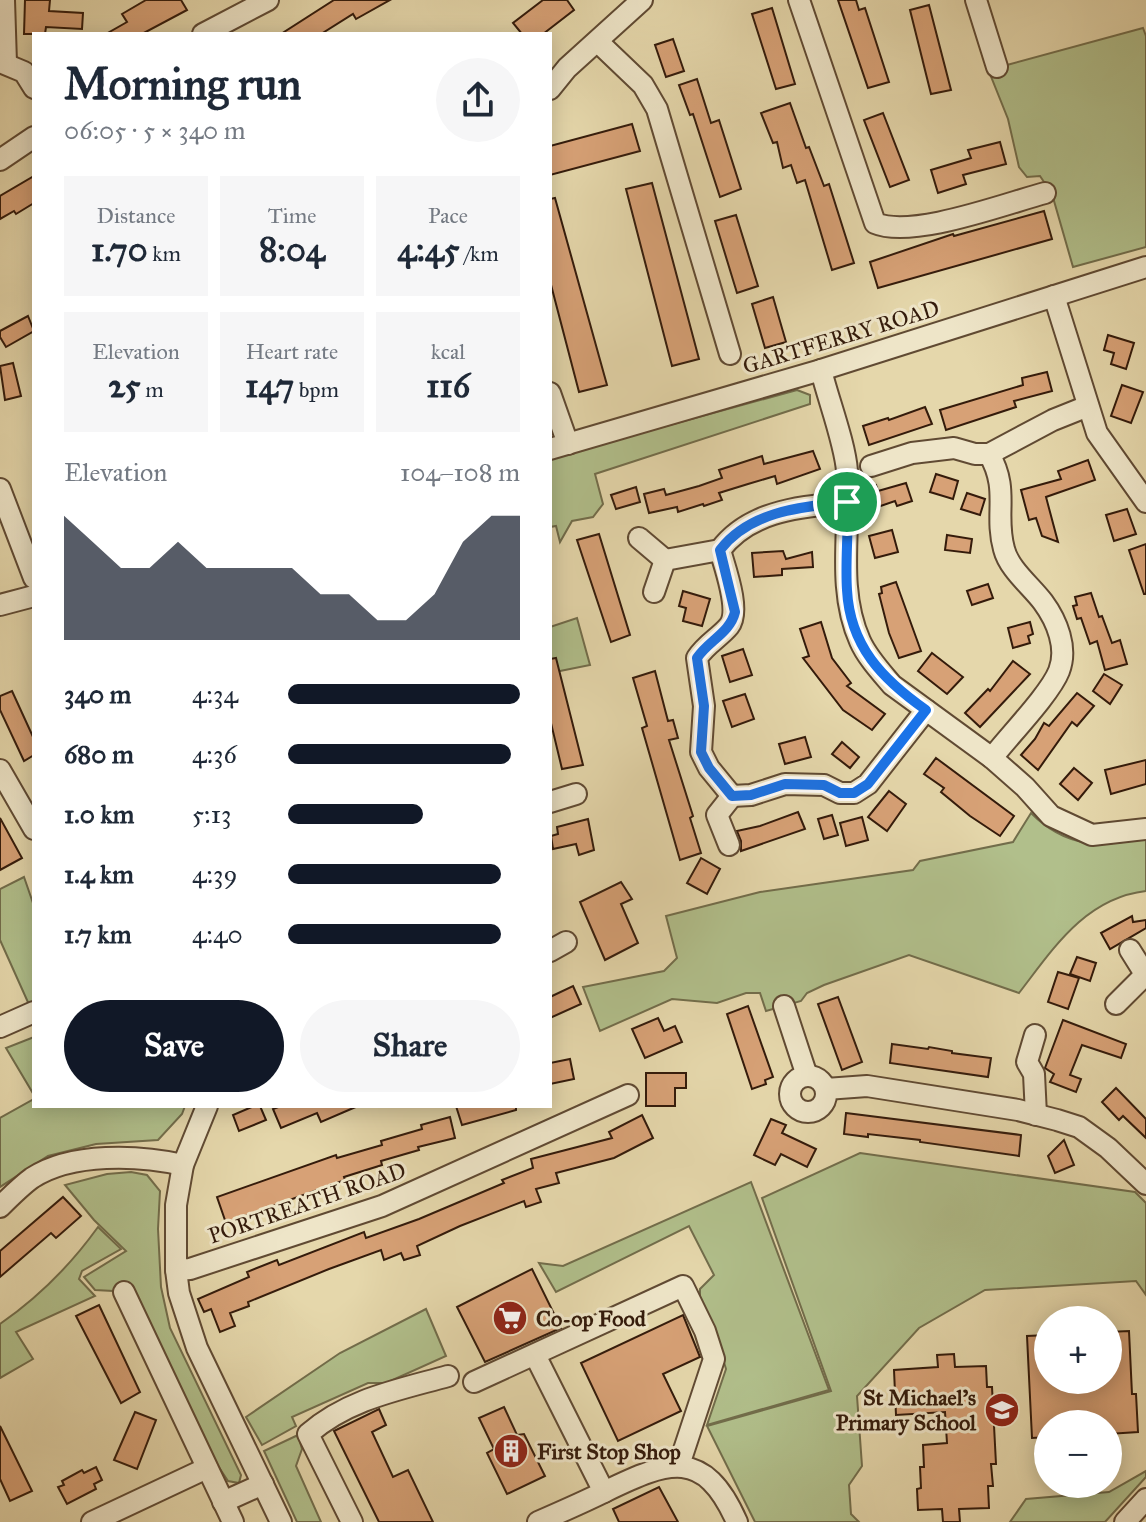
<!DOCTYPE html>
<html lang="en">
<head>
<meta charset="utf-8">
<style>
  body { margin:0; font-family:"IM FELL Great Primer",serif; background:#f6f6f7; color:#1f2937; height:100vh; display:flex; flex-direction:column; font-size:30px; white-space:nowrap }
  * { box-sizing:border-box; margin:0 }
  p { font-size:26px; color:#747a83 }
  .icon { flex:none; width:44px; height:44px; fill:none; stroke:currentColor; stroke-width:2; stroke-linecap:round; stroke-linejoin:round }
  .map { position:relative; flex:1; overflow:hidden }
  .panel { position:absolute; left:32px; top:32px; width:520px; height:1076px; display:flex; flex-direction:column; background:#fff; border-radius:0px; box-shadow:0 4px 20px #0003 }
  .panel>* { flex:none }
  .fabs { position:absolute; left:1034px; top:1306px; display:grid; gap:16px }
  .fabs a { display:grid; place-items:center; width:88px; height:88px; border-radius:50%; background:#fff; box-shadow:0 4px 20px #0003; font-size:40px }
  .pin { position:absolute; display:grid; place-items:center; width:68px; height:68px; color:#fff; margin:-34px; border:4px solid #fff; border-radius:50%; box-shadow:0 2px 8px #0007 }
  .round { display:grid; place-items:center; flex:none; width:84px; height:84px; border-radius:42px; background:#f6f6f7 }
  .summary { display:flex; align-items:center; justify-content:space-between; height:136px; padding:0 32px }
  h1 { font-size:44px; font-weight:800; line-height:60px }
  .figures { display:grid; grid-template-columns:repeat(3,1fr); gap:12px; height:136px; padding:8px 32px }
  .figures div { display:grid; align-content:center; border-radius:0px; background:#f6f6f7; text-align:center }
  .figures b { font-size:34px; font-weight:800 }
  .figures small { font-size:22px; font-weight:400 }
  .figures p { font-size:22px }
  .chart { height:224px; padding:16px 32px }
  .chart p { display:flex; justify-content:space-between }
  .chart svg { width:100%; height:144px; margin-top:8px; fill:#111827; opacity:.7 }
  .action { display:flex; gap:16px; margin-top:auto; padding:16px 32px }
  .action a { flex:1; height:92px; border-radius:48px; background:#111827; color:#fff; font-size:32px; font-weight:800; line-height:92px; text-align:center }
  .action a+a { background:#f6f6f7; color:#1f2937 }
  ul { padding:0 32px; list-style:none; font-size:26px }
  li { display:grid; grid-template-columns:128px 96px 1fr; align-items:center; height:60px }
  li i { height:20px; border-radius:10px; background:#111827 }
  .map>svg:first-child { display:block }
</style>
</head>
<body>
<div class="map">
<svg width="1146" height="1522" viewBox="0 0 1146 1522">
  <rect width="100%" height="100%" fill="#e5d7ab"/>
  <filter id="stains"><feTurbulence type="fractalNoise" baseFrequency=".0025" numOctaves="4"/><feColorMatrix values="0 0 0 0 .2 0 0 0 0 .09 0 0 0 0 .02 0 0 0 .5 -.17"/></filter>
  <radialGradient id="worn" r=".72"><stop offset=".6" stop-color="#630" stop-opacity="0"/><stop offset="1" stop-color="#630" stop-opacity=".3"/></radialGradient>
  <g fill="#b1bf8b" stroke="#726d4b" stroke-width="2">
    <polygon points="1143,28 1146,36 1146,247 1073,267 1052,194 1040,176 1027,177 1019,167 1008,119 990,74 1007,65"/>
    <polygon points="797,390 810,395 810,404 595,474 603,504 593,517 572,521 560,542 556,526 550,527 550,458"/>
    <polygon points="577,618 590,665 550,673 550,627"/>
    <path d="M1031 813C1065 847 1101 849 1146 837V891C1085 898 1053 949 1019 993L909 955 824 985 807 993 801 1001 766 1011 760 993H746L717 1003 672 999 600 1031 583 987 664 971 677 958 666 916 760 892 913 870 920 861 1013 842Z"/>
    <polygon points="24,877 34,906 34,1007 31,1009 0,940 0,889"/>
    <polygon points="34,1037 34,1095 6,1048"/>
    <polygon points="34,1099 34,1106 185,1106 182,1114 158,1140 96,1144 48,1156 0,1187 0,1118"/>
    <polygon points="860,1153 1135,1192 1146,1203 1146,1295 1136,1281 985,1290 919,1328 857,1396 862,1466 849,1485 851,1514 859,1522 755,1522 707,1426 831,1391 762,1198"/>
    <polygon points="131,1172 147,1175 160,1191 158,1229 161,1287 170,1328 241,1475 239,1483 228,1481 203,1443 132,1292 95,1290 84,1277 126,1251 94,1220 65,1185 107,1174"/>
    <polygon points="751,1182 829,1390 707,1425 726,1369 716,1336 700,1306 700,1289 714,1275 689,1226 556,1292 539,1263 563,1266"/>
    <path d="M98 1227 121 1249 82 1271 79 1279 95 1296 16 1332 33 1359 0 1378V1324C39 1297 70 1266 98 1227Z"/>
    <polygon points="426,1309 446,1356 386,1383 368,1383 292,1417 296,1426 262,1445 246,1417 340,1353"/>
    <polygon points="298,1435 302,1449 296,1466 321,1522 297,1522 264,1451"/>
    <polygon points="1146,1471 1146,1477 1105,1522 1010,1522 1026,1499 1109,1492"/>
  </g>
  <g fill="#d7a176" stroke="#341b0b" stroke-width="2">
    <polygon points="25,0 50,0 49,11 83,13 82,29 46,27 45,34 24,34"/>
    <polygon points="146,0 181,0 187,10 142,34 106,34 127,22 122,14"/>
    <polygon points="334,0 390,0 356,19 353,14 321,34 281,34"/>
    <polygon points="543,0 567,0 574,10 543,34 522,34 513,23"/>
    <polygon points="838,0 856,0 859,10 865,8 889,82 868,88"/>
    <polygon points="929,5 951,90 931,94 910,10"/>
    <polygon points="772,8 795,84 776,89 752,14"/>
    <polygon points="673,39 684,71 666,77 655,45"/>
    <polygon points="697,79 711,123 719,120 741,189 720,197 693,114 690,115 679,85"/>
    <polygon points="790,103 806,148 809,147 824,186 829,184 854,263 832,270 805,180 797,183 791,165 783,168 777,142 773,143 761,113"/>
    <polygon points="883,113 909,180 890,187 864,120"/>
    <polygon points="632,124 640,151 550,175 550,146"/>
    <polygon points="1000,142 1006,164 963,175 966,184 938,193 931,170 971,158 968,150"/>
    <polygon points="34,176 34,203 16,214 14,211 0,219 0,196"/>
    <polygon points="652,183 699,359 672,366 626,189"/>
    <polygon points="555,198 607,385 579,392 550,281 550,199"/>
    <polygon points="1044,211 1052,239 878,288 870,262 953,234 954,236"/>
    <polygon points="736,215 758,286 737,293 715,221"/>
    <polygon points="773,297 786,342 765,348 752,304"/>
    <polygon points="28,316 34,331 6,347 0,337 0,331"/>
    <polygon points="1108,335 1134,343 1126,369 1111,364 1114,353 1104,350"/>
    <polygon points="13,363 21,396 5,400 0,366"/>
    <polygon points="1047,372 1052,391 1014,401 1016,407 946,430 940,410 1023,385 1022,378"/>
    <polygon points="1122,385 1143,392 1131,423 1111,416"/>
    <polygon points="925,407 932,424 869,445 863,426 888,418 889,420"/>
    <polygon points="813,451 820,469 777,484 775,476 748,484 719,493 722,500 704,506 703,504 678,512 677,507 649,513 644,494 664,489 666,495 699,486 722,478 719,470 762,456 764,464"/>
    <polygon points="1088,460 1095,480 1046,497 1058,542 1042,536 1036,518 1029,520 1021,490 1061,479 1058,471"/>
    <polygon points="936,474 958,481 953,499 930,492"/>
    <polygon points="906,483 912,501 897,506 895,501 869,510 862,490 876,485 878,491"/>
    <polygon points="636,487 640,502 616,509 611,495"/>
    <polygon points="967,493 985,499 980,515 961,509"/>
    <polygon points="1127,509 1136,534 1114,541 1106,515"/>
    <polygon points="892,530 898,552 875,558 869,536"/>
    <polygon points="599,534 630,635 611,642 577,540"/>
    <polygon points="947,535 972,539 970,553 945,550"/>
    <polygon points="1146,544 1146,594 1144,594 1129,550"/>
    <polygon points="783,551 786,559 812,552 813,567 782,569 782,575 754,577 752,553"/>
    <polygon points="896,582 921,651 899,658 889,633 879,594 882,593 881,587"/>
    <polygon points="988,584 993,598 972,605 967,591"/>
    <polygon points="683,591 710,599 702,626 683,621 686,608 679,606"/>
    <polygon points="1091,593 1099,617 1102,616 1112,643 1120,640 1127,664 1105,670 1097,641 1090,644 1081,618 1077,619 1073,606 1077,605 1075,597"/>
    <polygon points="821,622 832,658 851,683 847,686 885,714 872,730 843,710 803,658 809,656 800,629"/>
    <polygon points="1030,622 1033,634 1028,636 1030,643 1013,648 1008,628"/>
    <polygon points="743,649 752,675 730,682 722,656"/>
    <polygon points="932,653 963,677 947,694 918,671"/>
    <polygon points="556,658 583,765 562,769 550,719 550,659"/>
    <polygon points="1013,661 1030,674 980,727 965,713 988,689 990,691"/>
    <polygon points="655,671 668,721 673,720 678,738 669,740 693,816 690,818 701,853 680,860 642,728 647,726 633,678"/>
    <polygon points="1104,674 1122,685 1110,704 1093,691"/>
    <polygon points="12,691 34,739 34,755 24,761 0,710 0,696"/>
    <polygon points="1077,693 1094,706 1077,726 1072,722 1038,770 1021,755 1035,739 1044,723 1049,726"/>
    <polygon points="745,694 754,719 732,727 723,701"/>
    <polygon points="805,737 811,757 785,764 779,744"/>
    <polygon points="842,742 859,757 850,768 832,754"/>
    <polygon points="936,758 1014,816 1000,836 970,816 941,792 944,788 924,774"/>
    <polygon points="1146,760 1146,784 1111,794 1105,770"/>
    <polygon points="1074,768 1092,783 1078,800 1060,784"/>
    <polygon points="889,791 906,804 887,831 868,817"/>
    <polygon points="798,812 805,829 741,851 741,841 737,831 760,826"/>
    <polygon points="832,815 838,835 824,839 818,819"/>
    <polygon points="862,817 868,840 846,846 840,823"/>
    <polygon points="0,818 22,858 0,870"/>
    <polygon points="588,819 594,850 579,855 576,844 553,849 551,836 558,834 557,827"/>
    <polygon points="701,858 720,869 707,894 687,883"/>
    <polygon points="621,882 632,899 621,904 638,943 605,960 580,902"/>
    <polygon points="1132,916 1133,922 1146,920 1146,928 1110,949 1101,933"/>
    <polygon points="1077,957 1096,963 1090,981 1070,974"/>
    <polygon points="1058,972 1079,978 1068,1009 1048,1002"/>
    <polygon points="573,986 581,1004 550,1018 550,997"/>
    <polygon points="838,997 862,1062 842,1070 818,1004"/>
    <polygon points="748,1006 773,1077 765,1080 766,1084 752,1089 727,1014"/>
    <polygon points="658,1018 664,1031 675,1026 682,1042 645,1058 632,1029"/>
    <polygon points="1063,1020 1126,1044 1121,1058 1082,1045 1070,1075 1081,1079 1076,1092 1050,1082 1054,1074 1045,1068"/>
    <polygon points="892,1044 928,1049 929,1047 952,1051 952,1053 991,1058 988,1077 890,1063"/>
    <polygon points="570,1059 574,1079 550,1084 550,1063"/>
    <polygon points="646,1073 686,1073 686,1088 675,1088 675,1106 646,1106"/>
    <polygon points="1116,1088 1146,1119 1146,1138 1123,1116 1119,1120 1102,1102"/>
    <polygon points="254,1106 260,1106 266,1120 239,1131 233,1115"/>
    <polygon points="281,1106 358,1106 321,1122 317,1113 281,1128 273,1109"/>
    <polygon points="456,1106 516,1106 516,1110 462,1125"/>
    <polygon points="846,1113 1021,1135 1019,1156 920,1142 920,1140 868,1134 868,1137 844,1134"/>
    <polygon points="642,1115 653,1138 614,1158 556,1173 559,1183 536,1189 541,1202 526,1207 524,1201 460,1226 417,1246 420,1255 404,1260 401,1253 384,1260 381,1250 329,1269 248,1302 249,1306 230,1313 235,1326 220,1332 211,1309 204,1312 198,1299 249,1277 247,1272 277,1260 279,1265 364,1232 366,1238 419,1219 504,1183 502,1180 533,1168 531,1159 612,1138 609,1132"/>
    <polygon points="450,1117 455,1138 418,1147 419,1150 381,1161 382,1165 344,1177 345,1180 226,1223 217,1197 336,1155 337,1158 382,1145 381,1141 422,1129 421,1125"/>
    <polygon points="771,1119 786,1125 782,1133 816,1149 807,1167 781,1154 775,1165 754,1155"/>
    <polygon points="1064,1140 1074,1165 1055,1173 1048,1156"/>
    <polygon points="63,1197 81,1216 56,1238 51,1233 0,1277 0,1251"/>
    <polygon points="532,1269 561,1328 485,1362 457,1307"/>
    <polygon points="99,1305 140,1392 121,1403 76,1316"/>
    <polygon points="683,1315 700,1357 663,1374 681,1411 618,1441 581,1363"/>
    <polygon points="1129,1331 1132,1394 1136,1394 1138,1432 1108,1434 1108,1424 1048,1424 1048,1437 1032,1438 1027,1336 1048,1335 1048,1380 1108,1380 1108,1332"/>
    <polygon points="954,1354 955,1367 986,1366 987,1387 992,1387 996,1464 991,1464 993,1486 988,1486 989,1508 959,1509 960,1522 943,1522 942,1509 918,1510 917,1489 921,1488 920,1467 924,1467 923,1445 947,1443 945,1412 896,1415 894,1370 938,1367 937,1355"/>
    <polygon points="504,1407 517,1435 524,1434 545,1476 507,1494 487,1453 494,1449 479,1418"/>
    <polygon points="379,1409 386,1425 372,1432 393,1477 408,1470 433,1522 379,1522 334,1431"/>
    <polygon points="135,1412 156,1420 137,1469 114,1460"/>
    <polygon points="0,1426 32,1491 10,1501 0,1479"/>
    <polygon points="96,1467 102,1480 94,1484 96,1489 67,1504 58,1487 64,1485 62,1481 82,1470 84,1473"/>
    <polygon points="659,1487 678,1522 619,1522 613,1509"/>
  </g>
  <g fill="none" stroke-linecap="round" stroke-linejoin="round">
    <g stroke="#604a33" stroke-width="24">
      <g id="minor">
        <polyline points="4,0 6,63"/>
        <path d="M799 0 875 223C912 239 1004 204 1045 193"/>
        <polyline points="976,0 997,67"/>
        <polyline points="203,34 268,0"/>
        <polyline points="598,42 643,85 657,109 730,354"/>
        <polyline points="0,62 24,72 34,88"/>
        <polyline points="550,89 567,68 642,0"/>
        <polyline points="0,160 34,137"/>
        <polyline points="1054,296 1097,433 1146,502"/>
        <path d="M821 370C828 399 845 443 847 471 851 527 836 588 860 641 867 657 881 672 892 685L992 758 1025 787 1051 816 1092 835 1146 829"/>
        <polyline points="550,393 568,444"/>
        <polyline points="550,449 821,370 1146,267"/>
        <path d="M989 454C1010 490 994 513 1004 549 1009 569 1031 586 1043 602 1057 621 1068 648 1059 671 1050 694 1008 737 992 758"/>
        <polyline points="871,466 912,453 954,448 975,454 989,454 1053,420 1088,406"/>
        <polyline points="0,489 34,578"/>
        <path d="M847 502C801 507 750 510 720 550 725 568 741 611 729 626 719 638 706 644 697 658L704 706 701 752 709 768 732 796 751 795 785 784 824 785 840 793H854L868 784 926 710"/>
        <polyline points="639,538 665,560"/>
        <polyline points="654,592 665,560 720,550"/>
        <polyline points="0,605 34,596"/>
        <polyline points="0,770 34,829"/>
        <polyline points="550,802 576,794"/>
        <polyline points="729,845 717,815 732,796"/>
        <polyline points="1130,950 1145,974"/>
        <polyline points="550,951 566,942"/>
        <polyline points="1116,1004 1146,974"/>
        <polyline points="784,1006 807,1076"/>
        <polyline points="0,1027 34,1012"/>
        <polyline points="1035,1035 1027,1062 1034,1074 1036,1115"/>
        <circle cx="808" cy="1094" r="18"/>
        <polyline points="826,1089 867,1086 1018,1110 1057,1120 1079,1127 1108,1148 1146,1184"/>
        <polyline points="207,1106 183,1165 176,1205 176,1270 179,1293 197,1348 281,1522"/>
        <path d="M0 1207C10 1197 21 1186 32 1178 72 1152 139 1155 183 1165"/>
        <polyline points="176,1270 190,1269 382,1206 628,1095"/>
        <polyline points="124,1292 233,1522"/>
        <polyline points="535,1355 604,1492"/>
        <polyline points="474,1382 683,1286 705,1331 714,1359 679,1465"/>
        <polyline points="223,1502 263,1484"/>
        <polyline points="92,1522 207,1468"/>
        <path d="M352 1522 308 1434C348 1399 398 1390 448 1376"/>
        <path d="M538 1522C561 1512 584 1502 606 1491 668 1461 704 1447 737 1522"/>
        <polyline points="1125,1522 1146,1499"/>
      </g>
    </g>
    <use href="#minor" stroke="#eee5c8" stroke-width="20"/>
  </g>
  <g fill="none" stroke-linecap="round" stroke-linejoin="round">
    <g stroke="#fff" stroke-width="16">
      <path id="route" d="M847 502C849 531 845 560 847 590 850 646 882 679 926 710L868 784 854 793H840L824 785 785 784 751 795 732 796 709 768 701 752 704 706 697 658C708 641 730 633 735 612L720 550C750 511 801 507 847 502Z"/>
    </g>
    <use href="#route" stroke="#1a73e8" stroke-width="10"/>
  </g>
  <defs>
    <g id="supermarket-disc" transform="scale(1.8)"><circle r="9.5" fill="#8f2418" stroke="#eee5c8"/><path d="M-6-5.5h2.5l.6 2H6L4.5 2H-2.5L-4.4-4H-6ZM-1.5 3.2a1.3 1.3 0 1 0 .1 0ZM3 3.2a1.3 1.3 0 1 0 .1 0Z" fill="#fff"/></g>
    <g id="school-disc" transform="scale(1.8)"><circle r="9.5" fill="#8f2418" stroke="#eee5c8"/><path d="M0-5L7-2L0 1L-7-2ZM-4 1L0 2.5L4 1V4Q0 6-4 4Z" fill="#fff"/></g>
    <g id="building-disc" transform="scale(1.8)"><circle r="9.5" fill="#8f2418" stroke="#eee5c8"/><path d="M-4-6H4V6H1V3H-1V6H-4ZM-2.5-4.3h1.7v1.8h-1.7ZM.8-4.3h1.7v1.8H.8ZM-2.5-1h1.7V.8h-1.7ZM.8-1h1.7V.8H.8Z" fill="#fff"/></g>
  </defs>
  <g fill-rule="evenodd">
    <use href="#supermarket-disc" x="510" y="1318"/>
    <use href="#school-disc" x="1002" y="1410"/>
    <use href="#building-disc" x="511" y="1451"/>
  </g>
  <g text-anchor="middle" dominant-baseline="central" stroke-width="6" stroke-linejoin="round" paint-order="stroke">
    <g font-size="22" fill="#341b0b" stroke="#eee5c8">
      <text transform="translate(841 337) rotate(-17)">GARTFERRY ROAD</text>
      <text transform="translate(307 1203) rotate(-19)">PORTREATH ROAD</text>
    </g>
    <g font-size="22" font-weight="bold" fill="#341b0b" stroke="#eee5c8" text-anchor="start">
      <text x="536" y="1318">Co-op Food</text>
      <text x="976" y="1397" text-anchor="end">St Michael's<tspan x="976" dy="25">Primary School</tspan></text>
      <text x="537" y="1451">First Stop Shop</text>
    </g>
  </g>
  <rect width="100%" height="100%" filter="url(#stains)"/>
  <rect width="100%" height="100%" fill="url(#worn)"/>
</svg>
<div class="fabs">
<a>+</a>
<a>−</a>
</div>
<div class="pin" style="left:847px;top:502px;background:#1e9e55"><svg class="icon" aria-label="arrive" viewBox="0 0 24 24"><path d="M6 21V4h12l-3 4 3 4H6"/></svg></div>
<section class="panel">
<div class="summary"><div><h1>Morning run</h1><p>06:05 · 5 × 340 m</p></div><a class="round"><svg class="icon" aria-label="share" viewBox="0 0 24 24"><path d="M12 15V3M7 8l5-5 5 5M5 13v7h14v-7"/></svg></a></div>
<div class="figures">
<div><p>Distance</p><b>1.70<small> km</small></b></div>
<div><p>Time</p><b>8:04</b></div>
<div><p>Pace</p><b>4:45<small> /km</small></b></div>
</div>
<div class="figures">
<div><p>Elevation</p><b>25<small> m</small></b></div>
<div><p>Heart rate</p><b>147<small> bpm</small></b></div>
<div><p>kcal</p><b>116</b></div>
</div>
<div class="chart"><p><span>Elevation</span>104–108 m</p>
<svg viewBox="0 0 160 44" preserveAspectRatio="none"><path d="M0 44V6L10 14L20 22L30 22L40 14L50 22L60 22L70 22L80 22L90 30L100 30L110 38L120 38L130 30L140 14L150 6L160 6V44z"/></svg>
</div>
<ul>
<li><b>340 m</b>4:34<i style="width:100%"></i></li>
<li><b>680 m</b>4:36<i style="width:96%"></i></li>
<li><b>1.0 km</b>5:13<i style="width:58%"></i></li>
<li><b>1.4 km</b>4:39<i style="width:92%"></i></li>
<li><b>1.7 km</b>4:40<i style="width:92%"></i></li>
</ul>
<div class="action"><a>Save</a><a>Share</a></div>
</section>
</div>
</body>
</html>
